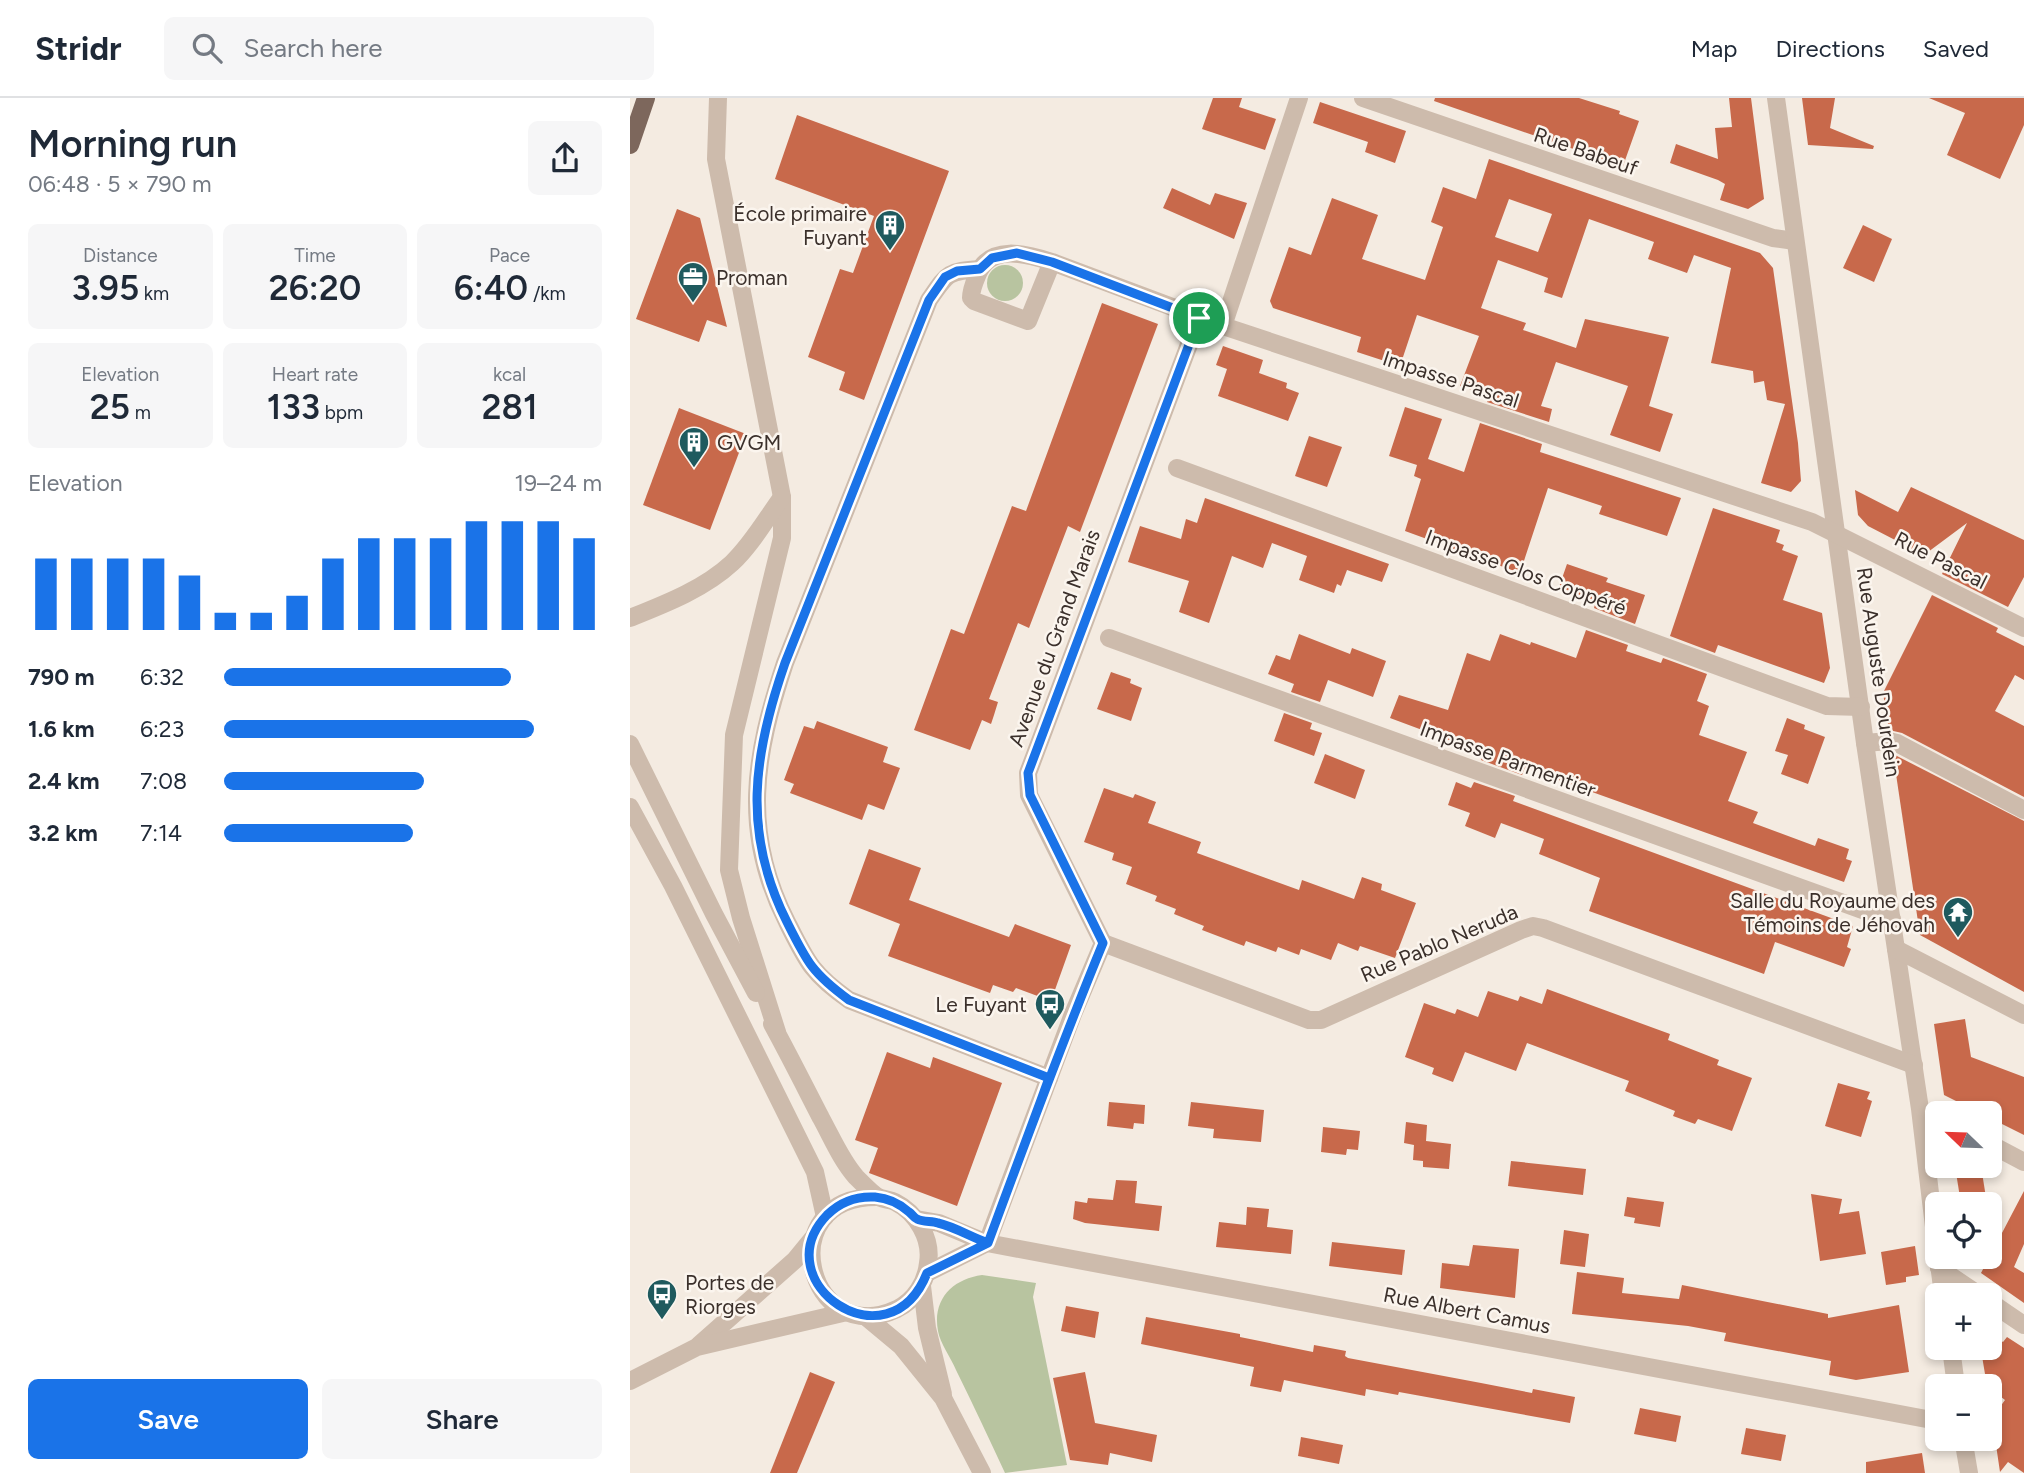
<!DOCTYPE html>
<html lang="en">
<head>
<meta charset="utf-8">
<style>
  body { margin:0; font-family:Figtree,sans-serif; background:#f6f6f7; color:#1f2937; height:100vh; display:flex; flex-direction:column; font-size:26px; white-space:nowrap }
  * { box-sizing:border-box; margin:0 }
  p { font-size:23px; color:#747a83 }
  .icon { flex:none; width:38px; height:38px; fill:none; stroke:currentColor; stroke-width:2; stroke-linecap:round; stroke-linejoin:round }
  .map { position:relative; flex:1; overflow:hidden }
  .details { display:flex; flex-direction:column; background:#fff; width:630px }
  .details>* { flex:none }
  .needle { width:46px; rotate:293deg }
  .fabs { position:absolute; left:1295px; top:1003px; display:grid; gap:14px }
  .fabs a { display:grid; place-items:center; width:77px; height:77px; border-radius:10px; background:#fff; box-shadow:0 4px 10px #0003; font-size:35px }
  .pin { position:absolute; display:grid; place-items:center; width:60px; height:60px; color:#fff; margin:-30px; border:4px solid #fff; border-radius:50%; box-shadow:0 2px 7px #0007 }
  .round { display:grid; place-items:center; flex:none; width:74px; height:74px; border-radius:10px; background:#f6f6f7 }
  .overview { display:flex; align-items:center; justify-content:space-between; height:119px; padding:0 28px }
  h1 { font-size:38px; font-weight:600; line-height:52px }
  .metrics { display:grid; grid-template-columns:repeat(3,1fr); gap:10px; height:119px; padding:7px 28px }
  .metrics div { display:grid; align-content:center; border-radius:10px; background:#f6f6f7; text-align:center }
  .metrics b { font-size:35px; font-weight:600 }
  .metrics small { font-size:19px; font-weight:400 }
  .metrics p { font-size:19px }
  .chart { height:196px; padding:14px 28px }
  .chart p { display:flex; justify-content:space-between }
  .chart svg { width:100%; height:126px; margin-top:7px; stroke:#1a73e8; stroke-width:6 }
  .action { display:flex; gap:14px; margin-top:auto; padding:14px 28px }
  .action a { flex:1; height:80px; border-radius:10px; background:#1a73e8; color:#fff; font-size:28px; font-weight:600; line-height:80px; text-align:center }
  .action a+a { background:#f6f6f7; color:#1f2937 }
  ul { padding:0 28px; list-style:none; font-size:23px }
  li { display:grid; grid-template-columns:112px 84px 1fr; align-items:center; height:52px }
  li i { height:18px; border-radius:9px; background:#1a73e8 }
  header { display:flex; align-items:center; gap:42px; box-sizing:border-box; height:98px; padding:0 35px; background:#fff; border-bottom:2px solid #e0e1e3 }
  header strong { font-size:33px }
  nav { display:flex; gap:38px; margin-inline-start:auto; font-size:24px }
  .search { width:490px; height:63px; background:#f6f6f7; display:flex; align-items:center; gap:18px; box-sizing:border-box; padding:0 24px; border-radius:10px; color:#747a83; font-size:26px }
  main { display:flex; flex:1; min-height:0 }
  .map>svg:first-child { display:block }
</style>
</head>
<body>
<header>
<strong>Stridr</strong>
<div class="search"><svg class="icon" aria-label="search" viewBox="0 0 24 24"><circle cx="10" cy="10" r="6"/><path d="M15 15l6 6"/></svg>Search here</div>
<nav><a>Map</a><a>Directions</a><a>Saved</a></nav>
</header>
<main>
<section class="details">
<div class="overview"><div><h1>Morning run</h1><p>06:48 · 5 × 790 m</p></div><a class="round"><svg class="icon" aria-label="share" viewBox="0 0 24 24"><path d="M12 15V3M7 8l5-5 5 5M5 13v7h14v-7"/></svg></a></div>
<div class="metrics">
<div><p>Distance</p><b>3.95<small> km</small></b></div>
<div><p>Time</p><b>26:20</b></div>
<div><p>Pace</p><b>6:40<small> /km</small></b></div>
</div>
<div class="metrics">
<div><p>Elevation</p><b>25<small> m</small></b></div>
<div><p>Heart rate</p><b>133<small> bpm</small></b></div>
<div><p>kcal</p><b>281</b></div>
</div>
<div class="chart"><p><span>Elevation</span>19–24 m</p>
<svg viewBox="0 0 160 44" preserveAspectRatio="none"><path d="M5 44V19M15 44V19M25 44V19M35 44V19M45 44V25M55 44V38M65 44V38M75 44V32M85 44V19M95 44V12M105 44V12M115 44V12M125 44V6M135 44V6M145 44V6M155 44V12"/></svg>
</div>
<ul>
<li><b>790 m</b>6:32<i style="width:76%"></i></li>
<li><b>1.6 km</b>6:23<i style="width:82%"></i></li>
<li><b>2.4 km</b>7:08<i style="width:53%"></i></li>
<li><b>3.2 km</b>7:14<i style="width:50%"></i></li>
</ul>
<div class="action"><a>Save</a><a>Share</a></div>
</section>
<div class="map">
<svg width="1394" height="1375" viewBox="0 0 1394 1375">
  <rect width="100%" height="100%" fill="#f4ebe1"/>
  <g fill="#b8c4a0">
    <circle cx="375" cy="185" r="18"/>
    <path d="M352 1177 406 1185 403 1199 437 1367 375 1375C359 1341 343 1306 326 1272 321 1260 310 1245 308 1233 302 1201 323 1181 352 1177Z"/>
  </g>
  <g fill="#c8694b" fill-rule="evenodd">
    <polygon points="583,0 612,0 609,9 646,21 635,52 572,31"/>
    <polygon points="805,0 949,0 990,13 989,16 1009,23 993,68 804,3"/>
    <polygon points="1099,0 1121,0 1134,101 1118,111 1090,102 1095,86 1088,82 1040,65 1046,46 1088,61 1085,30 1102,29"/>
    <polygon points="1172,0 1205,0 1200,30 1244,48 1243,51 1178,47"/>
    <polygon points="1299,0 1394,0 1394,27 1370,81 1317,57 1335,15"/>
    <polygon points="690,4 776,33 765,65 735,54 738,44 683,25"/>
    <polygon points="167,17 319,73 234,302 209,292 215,274 178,259 210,171 223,175 244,118 145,81"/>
    <path d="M859 61 1130 155 1143 170 1168 345 1171 383 1161 394 1131 385 1155 306 1137 302 1134 283 1124 285 1123 273 1081 265 1101 170 1064 157 1057 175 1018 161 1024 144 959 121 932 200 914 194 918 180 868 162 851 210 896 225 893 232 946 250 955 221 1039 239 1019 308 1043 316 1030 354 980 337 998 288 926 264 911 308 922 311 919 324 857 304 859 298 830 288 849 238 787 217 770 268 727 254 731 239 643 210 640 203 659 149 681 157 702 100 748 117 732 161 795 182 813 129 801 124 813 89 846 101ZM879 101 922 116 908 154 865 139Z"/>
    <polygon points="542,90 580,107 585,95 617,105 604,141 533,110"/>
    <polygon points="47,111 70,120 97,229 77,222 69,244 6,221"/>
    <polygon points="1233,127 1262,141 1244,184 1213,170"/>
    <polygon points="472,205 528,226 450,434 438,428 399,530 388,525 359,601 368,604 364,617 361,626 352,622 340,652 284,632 321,531 334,536 382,408 396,413"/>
    <polygon points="593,248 633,262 629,275 657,285 656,290 669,295 658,323 588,298 597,271 586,267"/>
    <polygon points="775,309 812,321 798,361 834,374 850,325 912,346 910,354 1051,400 1037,438 969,416 972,408 918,390 890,475 775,433 791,381 784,378 787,367 759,358"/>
    <polygon points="49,310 116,336 80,432 13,407"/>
    <polygon points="679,338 712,349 697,389 665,378"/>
    <polygon points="1281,389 1394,442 1394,479 1378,509 1312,476 1337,425 1294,457 1238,428 1228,417 1225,392 1268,414"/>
    <polygon points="575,400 759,466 752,484 717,472 711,488 707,486 704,495 669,482 677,458 642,445 633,470 602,458 579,525 549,514 559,483 498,464 510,428 551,441 556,421 567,425"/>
    <polygon points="1083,410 1150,432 1146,444 1154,447 1152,452 1168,458 1153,502 1192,515 1200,570 1194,585 1088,547 1085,555 1040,538"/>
    <polygon points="937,466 978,480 976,484 1015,497 1005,526 964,510 966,503 929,489"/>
    <polygon points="1302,497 1368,530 1366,534 1394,548 1394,582 1385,577 1365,613 1394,628 1394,699 1272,635 1259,632 1253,595"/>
    <polygon points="956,532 998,547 996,553 1031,565 1033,560 1077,576 1067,603 1079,608 1069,637 1117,654 1098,703 1128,714 1123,725 1185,748 1188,740 1219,751 1216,761 1222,763 1214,784 895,670 892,677 851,662 854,655 760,620 769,597 818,612 837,555 860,563 870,536 900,547 901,544 946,560"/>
    <polygon points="669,536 720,556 722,550 756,563 743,599 698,582 690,604 661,594 664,586 638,576 646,557 660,562"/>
    <polygon points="481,574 501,581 500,585 512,590 501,623 467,611"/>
    <polygon points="654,615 682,625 680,631 692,635 684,658 644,643"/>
    <polygon points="1157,620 1175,627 1174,631 1195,639 1178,686 1151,676 1158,657 1145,653"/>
    <polygon points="187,623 258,649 253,664 270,670 254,712 238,706 232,722 160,695 164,686 154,682 174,628 184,631"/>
    <polygon points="695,656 735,672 725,701 684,685"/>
    <polygon points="1263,656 1394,723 1394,894 1290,837"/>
    <polygon points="826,684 841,690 844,684 885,698 883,703 1223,828 1217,849 1221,851 1214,869 1145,844 1134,876 959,813 970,780 909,756 914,741 871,725 865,740 835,728 840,715 818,707"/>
    <polygon points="474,690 503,700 505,696 526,704 518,725 571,744 567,755 669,792 672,782 724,801 732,779 752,786 751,792 786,805 765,860 730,848 728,853 708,845 701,862 671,851 669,857 648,849 646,854 616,843 614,848 572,832 574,828 544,816 546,811 525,803 527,798 496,786 502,769 482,762 484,755 454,744"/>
    <polygon points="239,751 291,770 279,802 379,839 385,826 441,847 421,903 386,890 383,894 363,887 360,895 258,858 270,826 219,806"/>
    <polygon points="917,891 1040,936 1038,942 1089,962 1087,967 1122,980 1102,1033 1068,1021 1065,1026 1043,1018 1045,1013 995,993 999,983 897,945 886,973 835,954 823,984 802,976 804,970 775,959 794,905 825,916 827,911 848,919 858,893 888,903 890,898 912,906"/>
    <polygon points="1335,921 1341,959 1394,979 1394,1037 1360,1020 1360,1015 1350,1015 1314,997 1304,926"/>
    <polygon points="257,954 300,970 303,959 372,985 327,1108 239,1075 248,1050 225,1042"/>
    <polygon points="1208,985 1240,994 1237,1001 1242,1003 1231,1039 1195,1028"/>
    <polygon points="479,1004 515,1007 514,1026 504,1025 503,1031 477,1028"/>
    <polygon points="561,1004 634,1012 631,1044 583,1040 584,1031 558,1028"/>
    <polygon points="776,1024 797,1027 796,1043 821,1046 819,1071 793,1069 793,1063 783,1062 784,1047 774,1045"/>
    <polygon points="693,1029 730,1033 728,1052 717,1051 716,1057 691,1054"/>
    <polygon points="881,1063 956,1071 953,1097 878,1088"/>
    <polygon points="1325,1068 1351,1068 1357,1106 1331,1106"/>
    <polygon points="486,1082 507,1083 505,1105 532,1108 529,1133 455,1125 443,1121 445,1103 457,1105 458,1100 483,1102"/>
    <polygon points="1394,1093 1394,1146 1384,1169 1394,1175 1394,1205 1351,1175"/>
    <polygon points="1181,1096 1212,1101 1209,1116 1229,1113 1236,1156 1190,1163"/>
    <polygon points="997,1099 1034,1104 1030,1129 1004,1125 1005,1120 994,1118"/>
    <polygon points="617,1109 639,1111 637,1129 663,1132 661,1156 586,1149 589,1124 616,1127"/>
    <polygon points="934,1132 959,1136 955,1169 930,1166"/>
    <polygon points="702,1144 775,1152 772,1177 699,1168"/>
    <polygon points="843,1147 889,1151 885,1200 810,1190 812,1165 839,1168"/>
    <polygon points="1285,1148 1289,1177 1276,1179 1276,1184 1256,1187 1251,1154"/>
    <polygon points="947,1174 994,1180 992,1195 1049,1201 1052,1187 1198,1216 1198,1220 1269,1207 1279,1274 1226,1282 1199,1277 1201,1263 1094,1243 1096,1235 1058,1228 942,1216"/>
    <polygon points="436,1208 469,1214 465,1240 431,1233"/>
    <polygon points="516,1219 610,1236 610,1239 683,1254 684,1247 716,1253 715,1258 718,1260 851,1285 902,1295 903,1291 945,1299 940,1325 769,1294 768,1297 736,1291 735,1298 654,1282 651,1294 620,1288 624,1269 511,1246"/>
    <polygon points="1362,1237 1373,1244 1377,1239 1394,1250 1394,1375 1378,1364 1370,1374 1362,1320 1375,1302 1357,1288 1351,1252 1353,1250 1360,1250"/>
    <polygon points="180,1274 205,1284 167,1375 140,1375"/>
    <polygon points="455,1274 465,1325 527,1337 522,1364 480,1355 478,1367 440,1362 423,1280"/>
    <polygon points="1010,1310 1051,1318 1046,1344 1004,1336"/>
    <polygon points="1116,1330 1156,1337 1151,1363 1111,1356"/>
    <polygon points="671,1339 713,1347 709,1366 668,1358"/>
    <polygon points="1292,1355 1295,1375 1236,1375 1236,1364"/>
  </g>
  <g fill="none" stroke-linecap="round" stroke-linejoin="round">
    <g stroke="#cdbbac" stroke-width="18">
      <polyline points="88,0 86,61 152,399 152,440 104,637 99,772 111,820 147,934"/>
      <polyline points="733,0 1143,140 1165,143"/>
      <polyline points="1146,0 1235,645 1290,1011 1307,1154"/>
      <path d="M422 164 398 223 344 203 341 200C341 192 344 185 347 178 359 145 397 156 422 164L593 228 1182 424 1394 530"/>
      <path d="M350 171C317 173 317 176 299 202L155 565C124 658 111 734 157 824 177 864 182 876 219 902L419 980"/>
      <polyline points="593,228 669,0"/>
      <polyline points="547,370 1197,608 1231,609"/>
      <path d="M0 520C35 506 74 491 102 465 122 446 136 421 152 399"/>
      <polyline points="479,540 1238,814 1262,821"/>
      <polyline points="1235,645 1259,643 1267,645 1394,712"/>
      <polyline points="0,646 84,816 126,895"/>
      <polyline points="0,709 43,788 185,1074 195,1119"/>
      <polyline points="473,845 679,922 691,922 891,832 903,828 913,830 1284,967"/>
      <polyline points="1266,851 1394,917"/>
      <path d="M142 926C159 957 175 989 191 1020 202 1040 211 1062 226 1079 232 1085 239 1092 245 1097 251 1102 259 1101 265 1104 287 1115 302 1141 298 1165 296 1184 285 1202 267 1211 177 1253 140 1098 247 1099"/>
      <polyline points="1360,1046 1394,1064"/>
      <polyline points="286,1121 309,1125 357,1145 1307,1323"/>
      <polyline points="357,1145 443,916 473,845 399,697 398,675 569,220"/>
      <polyline points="1309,1166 1313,1197"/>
      <polyline points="1309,1170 1349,1197"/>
      <polyline points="297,1175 357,1145"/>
      <polyline points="292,1188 297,1230 313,1296"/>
      <polyline points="1360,1204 1394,1227"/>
      <polyline points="235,1218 271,1248 313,1300 352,1375"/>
      <polyline points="69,1247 165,1162 183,1140"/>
      <polyline points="1321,1250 1326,1288"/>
      <polyline points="0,1283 67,1249 217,1214"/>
      <polyline points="1333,1340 1339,1375"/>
    </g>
    <polyline stroke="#7d675c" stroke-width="18" points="0,47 16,0"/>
  </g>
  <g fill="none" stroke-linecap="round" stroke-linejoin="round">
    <g stroke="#fff" stroke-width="14">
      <path id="route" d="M569 220 398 675 400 697 473 845C432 944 395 1045 358 1145 341 1139 325 1129 308 1125 302 1123 293 1124 287 1121 284 1120 282 1116 279 1114 270 1106 257 1100 245 1099 227 1098 210 1104 197 1117 133 1184 259 1271 297 1175L358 1145 411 1002 419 980 219 902C182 875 177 864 157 824 112 735 123 657 155 565L299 202 315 179 327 173 350 171 362 160 387 155 422 164 569 220"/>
    </g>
    <use href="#route" stroke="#1a73e8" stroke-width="9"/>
  </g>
  <defs>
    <g id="building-pin" transform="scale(1.575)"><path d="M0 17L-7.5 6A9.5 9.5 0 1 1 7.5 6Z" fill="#1f5a5e" stroke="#fbf5ee"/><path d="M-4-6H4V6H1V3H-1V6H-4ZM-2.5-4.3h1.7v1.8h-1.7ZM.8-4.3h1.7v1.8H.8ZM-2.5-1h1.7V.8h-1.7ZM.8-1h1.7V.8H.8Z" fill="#fff"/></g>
    <g id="office-pin" transform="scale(1.575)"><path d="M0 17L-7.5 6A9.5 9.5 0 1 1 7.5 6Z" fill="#1f5a5e" stroke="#fbf5ee"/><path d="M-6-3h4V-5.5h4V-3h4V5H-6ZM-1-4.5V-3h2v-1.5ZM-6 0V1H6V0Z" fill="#fff"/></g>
    <g id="temple-pin" transform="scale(1.575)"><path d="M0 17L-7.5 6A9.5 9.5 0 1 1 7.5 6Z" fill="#1f5a5e" stroke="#fbf5ee"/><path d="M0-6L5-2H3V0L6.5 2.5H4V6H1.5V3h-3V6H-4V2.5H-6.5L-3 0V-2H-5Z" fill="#fff"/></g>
    <g id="bus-pin" transform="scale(1.575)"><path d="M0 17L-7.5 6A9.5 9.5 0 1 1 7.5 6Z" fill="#1f5a5e" stroke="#fbf5ee"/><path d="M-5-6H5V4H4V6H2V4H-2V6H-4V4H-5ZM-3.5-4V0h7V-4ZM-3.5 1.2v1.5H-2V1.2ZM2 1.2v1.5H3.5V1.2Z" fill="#fff"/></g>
  </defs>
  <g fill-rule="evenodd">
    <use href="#building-pin" x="260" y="127"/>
    <use href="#office-pin" x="63" y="179"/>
    <use href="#building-pin" x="64" y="344"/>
    <use href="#temple-pin" x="1328" y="814"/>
    <use href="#bus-pin" x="420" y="906"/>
    <use href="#bus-pin" x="32" y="1196"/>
  </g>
  <g text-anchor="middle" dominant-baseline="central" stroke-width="5" stroke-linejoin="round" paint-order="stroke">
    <g font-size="21" fill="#3b302b" stroke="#fbf5ee">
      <text transform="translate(956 53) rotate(19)">Rue Babeuf</text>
      <text transform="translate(821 281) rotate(18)">Impasse Pascal</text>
      <text transform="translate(1311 462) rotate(27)">Rue Pascal</text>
      <text transform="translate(896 474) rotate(20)">Impasse Clos Coppéré</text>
      <text transform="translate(424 540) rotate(-70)">Avenue du Grand Marais</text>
      <text transform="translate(1249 574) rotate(82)">Rue Auguste Dourdein</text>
      <text transform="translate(878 661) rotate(20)">Impasse Parmentier</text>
      <text transform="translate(809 845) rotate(-23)">Rue Pablo Neruda</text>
      <text transform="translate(837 1212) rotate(11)">Rue Albert Camus</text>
    </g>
    <g font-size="21" fill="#3b302b" stroke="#fbf5ee" text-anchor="end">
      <text x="237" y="115">École primaire<tspan x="237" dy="24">Fuyant</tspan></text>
      <text x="86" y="179" text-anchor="start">Proman</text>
      <text x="87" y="344" text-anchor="start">GVGM</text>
      <text x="1305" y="802">Salle du Royaume des<tspan x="1305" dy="24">Témoins de Jéhovah</tspan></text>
      <text x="397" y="906">Le Fuyant</text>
      <text x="55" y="1184" text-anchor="start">Portes de<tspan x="55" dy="24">Riorges</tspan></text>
    </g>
  </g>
</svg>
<div class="fabs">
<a><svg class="needle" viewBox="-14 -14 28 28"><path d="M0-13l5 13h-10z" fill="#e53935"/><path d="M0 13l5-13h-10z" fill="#747a83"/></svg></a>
<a><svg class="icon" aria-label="locate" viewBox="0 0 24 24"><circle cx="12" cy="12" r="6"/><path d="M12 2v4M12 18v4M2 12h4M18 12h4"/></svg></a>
<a>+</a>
<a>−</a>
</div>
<div class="pin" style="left:569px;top:220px;background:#1e9e55"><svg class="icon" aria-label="arrive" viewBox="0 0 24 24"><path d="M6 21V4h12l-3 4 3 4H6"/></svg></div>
</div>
</main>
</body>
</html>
